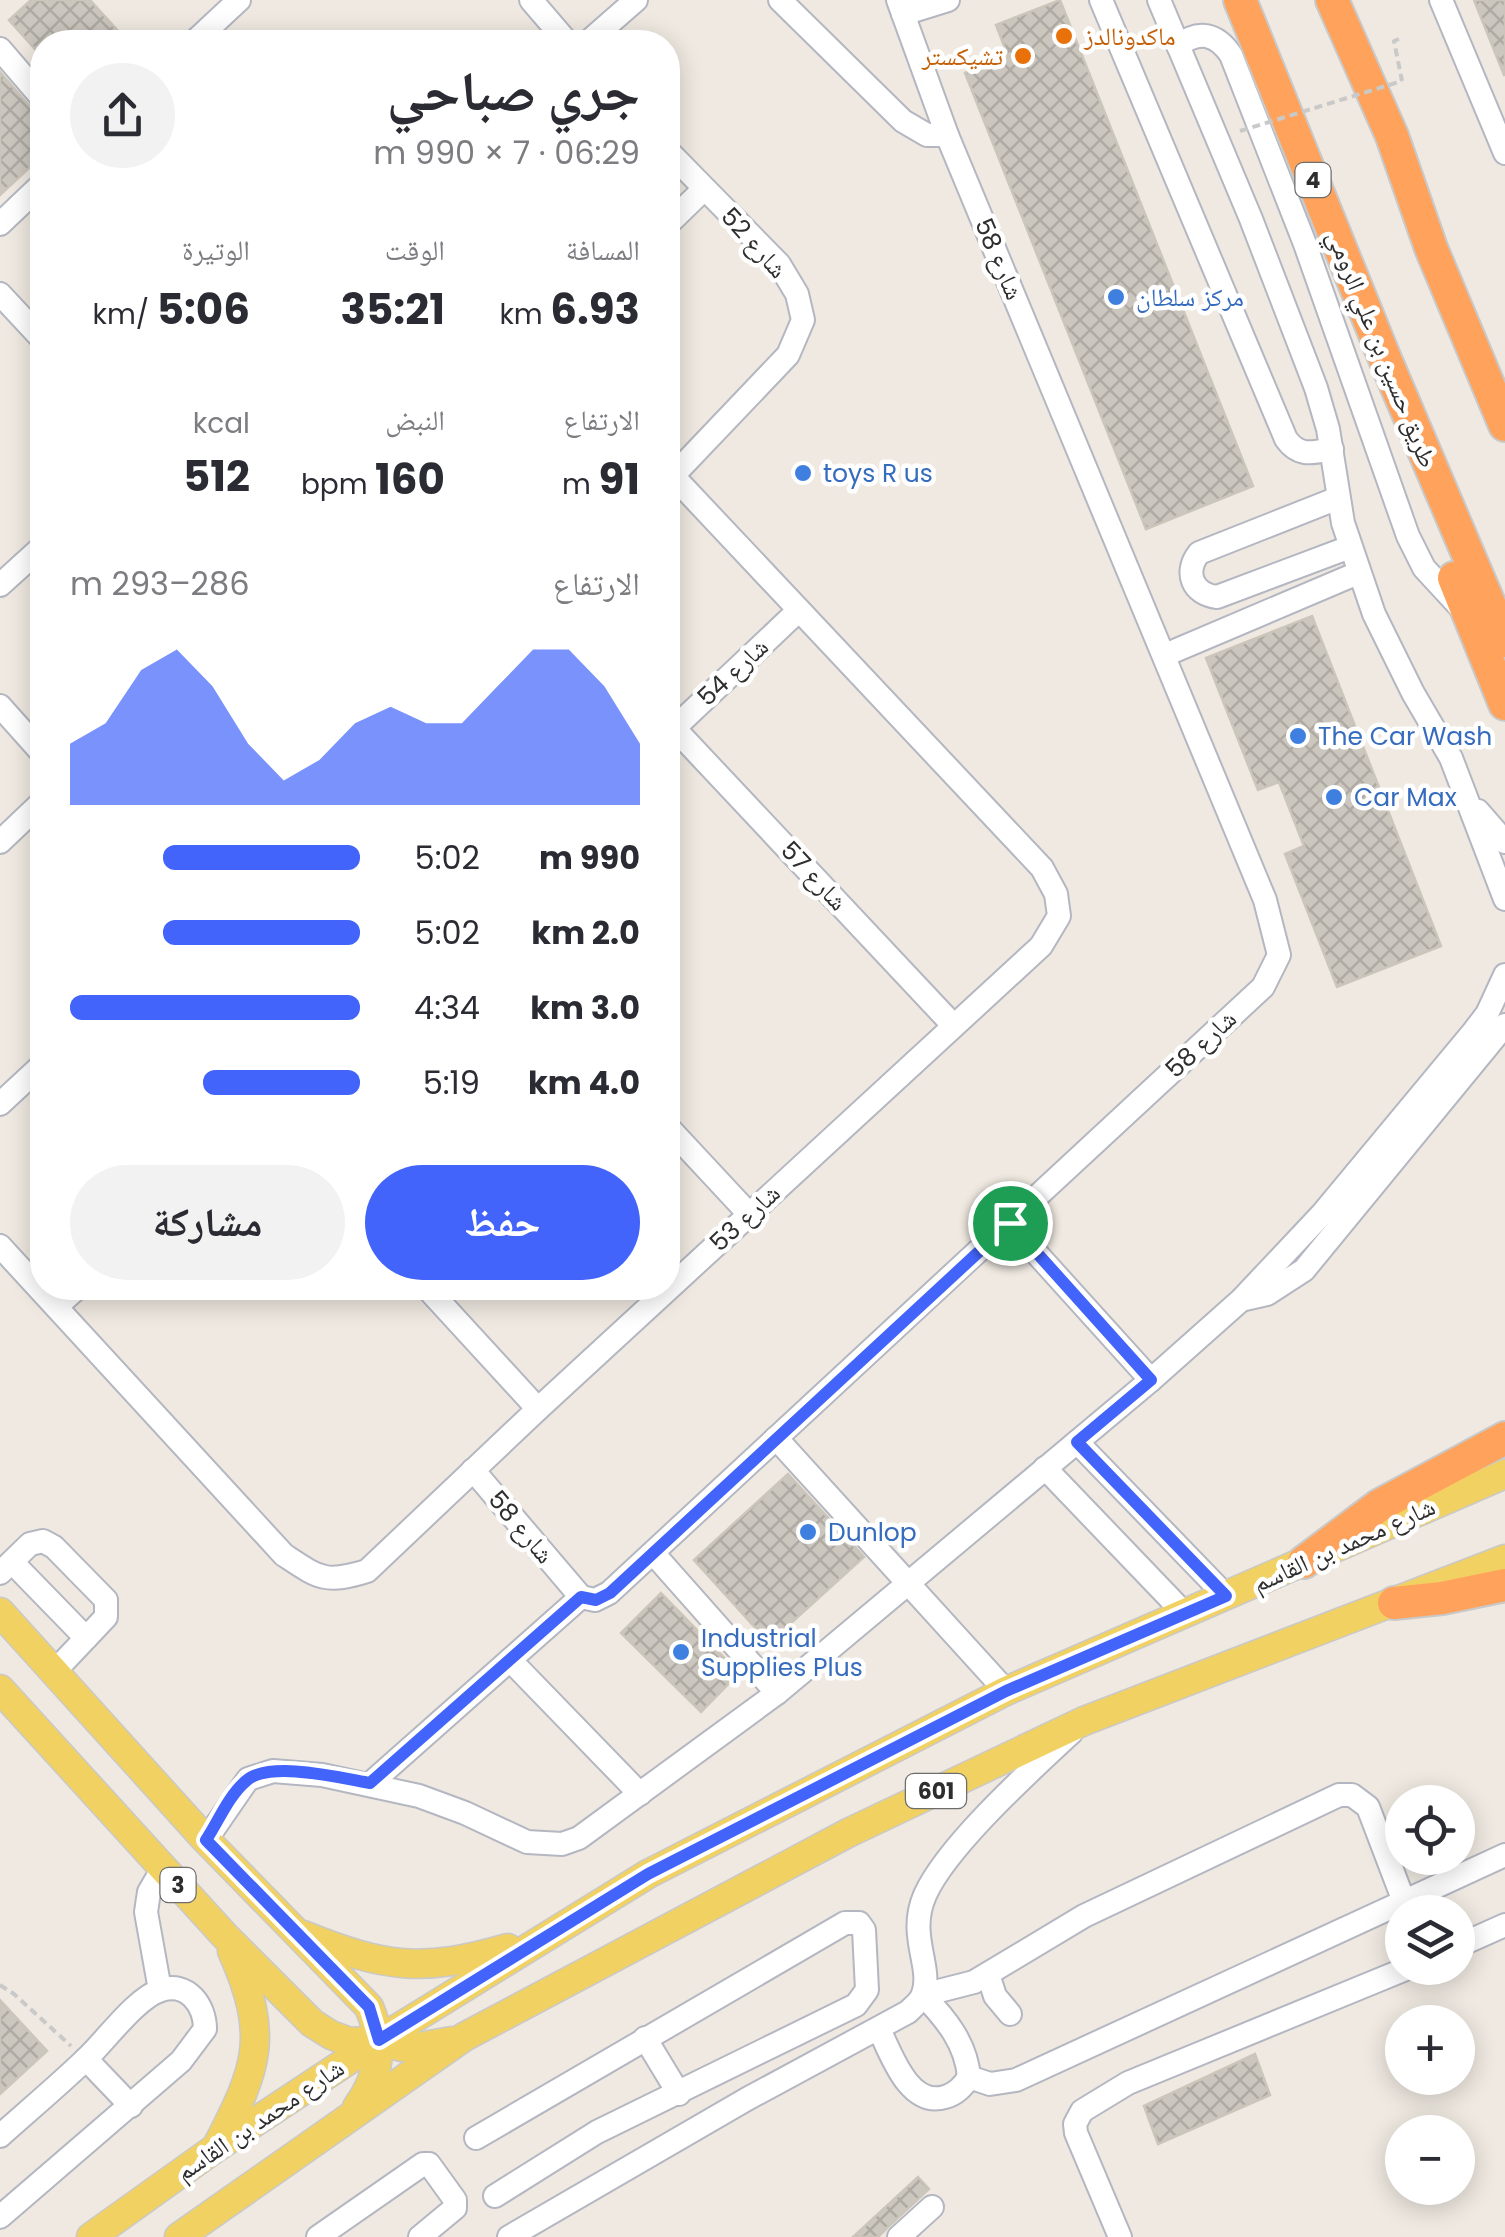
<!DOCTYPE html>
<html lang="ar">
<head>
<meta charset="utf-8">
<style>
  body { margin:0; font-family:Poppins,"Noto Naskh Arabic",sans-serif; background:#f2f2f3; color:#2b2b33; direction:rtl; height:100vh; display:flex; flex-direction:column; font-size:38px; white-space:nowrap }
  * { box-sizing:border-box; margin:0 }
  p { font-size:32px; color:#7c7c81 }
  .icon { flex:none; width:55px; height:55px; fill:none; stroke:currentColor; stroke-width:2; stroke-linecap:round; stroke-linejoin:round }
  .map { position:relative; flex:1; overflow:hidden; direction:ltr }
  .panel { position:absolute; left:30px; top:30px; width:650px; height:1270px; display:flex; flex-direction:column; background:#fff; border-radius:40px; box-shadow:0 5px 25px #0003; direction:rtl }
  .panel>* { flex:none }
  .fabs { position:absolute; left:1385px; top:1785px; display:grid; gap:20px }
  .fabs a { display:grid; place-items:center; width:90px; height:90px; border-radius:50%; background:#fff; box-shadow:0 5px 25px #0003; font-size:50px }
  .pin { position:absolute; display:grid; place-items:center; width:85px; height:85px; color:#fff; margin:-42px; border:5px solid #fff; border-radius:50%; box-shadow:0 2px 10px #0007 }
  .round { display:grid; place-items:center; flex:none; width:105px; height:105px; border-radius:52px; background:#f2f2f3 }
  .overview { display:flex; align-items:center; justify-content:space-between; height:170px; padding:0 40px }
  h1 { font-size:55px; font-weight:700; line-height:75px }
  .figures { display:grid; grid-template-columns:repeat(3,1fr); gap:15px; height:170px; padding:10px 40px }
  .figures div { display:grid; align-content:center }
  .figures b { font-size:42px; font-weight:700 }
  .figures small { font-size:28px; font-weight:400 }
  .figures p { font-size:28px }
  .chart { height:280px; padding:20px 40px }
  .chart p { display:flex; justify-content:space-between }
  .chart svg { width:100%; height:180px; margin-top:10px; fill:#4264fb; opacity:.7 }
  .action { display:flex; gap:20px; margin-top:auto; padding:20px 40px }
  .action a { flex:1; height:115px; border-radius:60px; background:#4264fb; color:#fff; font-size:40px; font-weight:700; line-height:115px; text-align:center }
  .action a+a { background:#f2f2f3; color:#2b2b33 }
  ul { padding:0 40px; list-style:none; font-size:32px }
  li { display:grid; grid-template-columns:160px 120px 1fr; align-items:center; height:75px }
  li i { height:25px; border-radius:12px; background:#4264fb }
  .map>svg:first-child { display:block }
</style>
</head>
<body>
<div class="map">
<svg width="1505" height="2237" viewBox="0 0 1505 2237">
  <defs>
    <pattern id="building-cross-hatch" width="8" height="8" patternUnits="userSpaceOnUse" patternTransform="scale(2.5)"><rect width="8" height="8" fill="#cbc7bf"/><path d="M0 0l8 8M0 8l8-8" fill="none" stroke="#afaba4"/></pattern>
  </defs>
  <rect width="100%" height="100%" fill="#efe9e1"/>
  <g fill="url(#building-cross-hatch)" stroke="#cbc5ba" stroke-width="2.5">
    <polygon points="31,0 90,0 128,42 42,42 42,57 9,20"/>
    <polygon points="1060,0 1253,486 1146,529 965,73 1008,56 996,25"/>
    <polygon points="1474,0 1505,0 1505,75 1504,75"/>
    <polygon points="0,72 31,108 42,115 42,156 0,195"/>
    <polygon points="1312,616 1441,946 1337,987 1285,854 1304,846 1279,782 1258,790 1206,658"/>
    <polygon points="788,1474 864,1557 769,1643 694,1560"/>
    <polygon points="661,1593 739,1673 701,1712 621,1633"/>
    <polygon points="0,2000 47,2051 0,2094"/>
    <polygon points="1255,2054 1270,2095 1158,2144 1144,2106"/>
    <polygon points="918,2177 929,2189 888,2227 878,2237 853,2237"/>
  </g>
  <g fill="none" stroke-linecap="round" stroke-linejoin="round">
    <g stroke="#b4b7c1" stroke-width="26">
      <g id="minor">
        <polyline points="531,0 567,42"/>
        <polyline points="780,0 903,121 927,135 947,135"/>
        <path d="M1101 0 1286 439C1299 457 1312 453 1332 449"/>
        <polyline points="1159,0 1251,219 1316,388 1328,429 1343,523 1374,614 1413,693 1451,758 1505,899"/>
        <polyline points="1441,0 1505,153"/>
        <polyline points="903,14 948,0"/>
        <polyline points="194,42 239,0"/>
        <polyline points="588,42 636,0"/>
        <path d="M1178 46C1199 29 1217 34 1231 55L1305 244 1408 536 1424 568 1460 607"/>
        <polyline points="0,49 42,98"/>
        <polyline points="668,151 779,264 797,294 803,320 788,355 668,481"/>
        <polyline points="0,224 42,184"/>
        <polyline points="668,224 704,189"/>
        <polyline points="0,294 42,339"/>
        <path d="M1338 498 1199 553C1184 572 1192 594 1217 597L1350 547"/>
        <polyline points="0,585 42,547"/>
        <polyline points="1165,655 1358,573"/>
        <polyline points="0,706 42,753"/>
        <polyline points="674,728 953,1025"/>
        <polyline points="668,734 799,610"/>
        <polyline points="1478,811 1505,842"/>
        <polyline points="0,842 42,802"/>
        <polyline points="0,1104 42,1065"/>
        <polyline points="668,1127 749,1214"/>
        <polyline points="1009,1223 1151,1380"/>
        <path d="M0 1246 284 1555C319 1578 325 1584 367 1571L538 1409 1041 946 1059 916 1056 894 1042 868 673 476"/>
        <polyline points="427,1288 538,1409"/>
        <polyline points="1245,1299 1267,1294 1304,1270 1505,1025"/>
        <polyline points="57,1306 77,1288"/>
        <polyline points="776,1438 1006,1691"/>
        <polyline points="1077,1442 1226,1596"/>
        <polyline points="1045,1468 1184,1613"/>
        <polyline points="473,1470 581,1597 595,1600 609,1593 1263,987 1279,955 1265,900 947,135 898,0"/>
        <polyline points="653,1553 777,1693"/>
        <polyline points="12,1562 86,1638"/>
        <polyline points="0,1573 30,1544 43,1541 54,1547 106,1600 106,1617 53,1673"/>
        <polyline points="510,1660 640,1794"/>
        <polyline points="371,1783 581,1597"/>
        <polyline points="206,1840 248,1779 273,1771 322,1775 419,1796 465,1813 527,1842 562,1844 579,1838 777,1693 1151,1380 1241,1300 1322,1214 1474,1031 1487,1014 1505,975"/>
        <polyline points="1458,1946 1505,1925"/>
        <polyline points="988,1974 995,1996 1010,2014"/>
        <polyline points="160,1990 146,1912 149,1892 163,1868"/>
        <polyline points="923,1995 974,1982 1084,1916 1339,1795 1352,1795 1368,1807 1408,1912"/>
        <path d="M879 2029C891 2054 909 2108 945 2097 956 2094 963 2087 969 2077 966 2043 946 2019 923 1995"/>
        <polyline points="645,2038 679,2094"/>
        <polyline points="86,2059 131,2106"/>
        <polyline points="969,2077 990,2084 1016,2080 1505,1855"/>
        <path d="M0 2136C29 2110 59 2085 87 2058 107 2039 136 1998 161 1990 188 1981 205 2006 205 2029L181 2061 0 2217"/>
        <polyline points="476,2138 845,1923 859,1923 864,1930 867,1990 856,2005 597,2132 495,2196"/>
        <polyline points="318,2237 423,2164 429,2164 455,2200 455,2208 420,2237"/>
        <path d="M509 2237 747 2099 908 2012C913 2007 921 2001 923 1994 933 1966 907 1936 925 1895 947 1846 1030 1771 1071 1733"/>
        <polyline points="899,2237 932,2207"/>
        <polyline points="1120,2237 1076,2133 1075,2124 1082,2111 1128,2083 1408,1968"/>
      </g>
    </g>
    <g stroke="#c9c9c9" stroke-width="31">
      <g id="major">
        <path d="M0 1612 206 1840 369 2007C385 2044 380 2075 357 2107"/>
        <polyline points="0,1689 225,1936 312,2023 331,2035 350,2042 379,2040 401,2047 418,2047 452,2041"/>
        <path d="M303 1935C385 1968 422 1973 508 1948"/>
        <path d="M217 2146C258 2067 270 2036 232 1951"/>
        <polyline points="91,2237 217,2147 379,2040 648,1874 1006,1691 1505,1474"/>
        <polyline points="179,2237 464,2037 848,1833 1084,1721 1505,1559"/>
      </g>
    </g>
    <g stroke="#c9c9c9" stroke-width="36">
      <g id="highway">
        <polyline points="1240,0 1385,359 1505,641"/>
        <polyline points="1332,0 1392,136 1431,248 1505,425"/>
        <polyline points="1454,578 1505,704"/>
        <polyline points="1304,1562 1380,1505 1505,1438"/>
        <polyline points="1394,1603 1442,1598 1505,1585"/>
      </g>
    </g>
    <g stroke="#c9c9c9" stroke-width="4" stroke-dasharray="8 5" stroke-linecap="butt">
      <polyline points="1399,39 1394,41 1402,81"/>
      <polyline points="0,1985 14,1994 71,2046"/>
    </g>
    <use href="#minor" stroke="#fff" stroke-width="22"/>
    <use href="#major" stroke="#f2d163" stroke-width="28"/>
    <use href="#highway" stroke="#ffa35c" stroke-width="32"/>
    <polyline stroke="#c9c9c9" stroke-width="4" stroke-dasharray="8 5" stroke-linecap="butt" points="1240,131 1402,81"/>
  </g>
  <g fill="none" stroke-linecap="round" stroke-linejoin="round">
    <g stroke="#fff" stroke-width="20">
      <path id="route" d="M1010 1223 1151 1380 1077 1442 1226 1596 1006 1691 648 1874 379 2040 369 2007 206 1840C218 1822 229 1795 246 1781 269 1760 341 1778 370 1783L581 1597 596 1600 610 1593Z"/>
    </g>
    <use href="#route" stroke="#4264fb" stroke-width="12"/>
  </g>
  <g fill="#e8710a" stroke="#fff" stroke-width="4">
    <circle cx="1064" cy="36" r="10"/>
    <circle cx="1023" cy="56" r="10"/>
  </g>
  <g fill="#3f7fe0" stroke="#fff" stroke-width="4">
    <circle cx="1116" cy="297" r="10"/>
    <circle cx="803" cy="473" r="10"/>
    <circle cx="1298" cy="736" r="10"/>
    <circle cx="1334" cy="797" r="10"/>
    <circle cx="808" cy="1532" r="10"/>
    <circle cx="681" cy="1652" r="10"/>
  </g>
  <g text-anchor="middle" dominant-baseline="central" stroke-width="9" stroke-linejoin="round" paint-order="stroke">
    <g fill="#fff" stroke="#6d6d6d" stroke-width="2.5">
      <rect x="1295.5" y="163" width="35" height="34" rx="8"/>
      <rect x="906" y="1774" width="60" height="34" rx="8"/>
      <rect x="160.5" y="1868" width="35" height="34" rx="8"/>
    </g>
    <g font-size="22" font-weight="bold" fill="#2e2e2e">
      <text x="1313" y="180">4</text>
      <text x="936" y="1791">601</text>
      <text x="178" y="1885">3</text>
    </g>
    <g font-size="25" fill="#c56008" stroke="#fff" text-anchor="start">
      <text x="1084" y="36">ماكدونالدز</text>
      <text x="1003" y="56" text-anchor="end">تشيكستر</text>
    </g>
    <g font-size="25" fill="#2e2e2e" stroke="#fff">
      <text transform="translate(754 243) rotate(48)">شارع 52</text>
      <text transform="translate(999 259) rotate(67)">شارع 58</text>
      <text transform="translate(1382 349) rotate(68)">طريق حسين بن علي الرومي</text>
      <text transform="translate(733 672) rotate(-43)">شارع 54</text>
      <text transform="translate(814 876) rotate(47)">شارع 57</text>
      <text transform="translate(1201 1044) rotate(-43)">شارع 58</text>
      <text transform="translate(745 1218) rotate(-43)">شارع 53</text>
      <text transform="translate(521 1527) rotate(50)">شارع 58</text>
      <text transform="translate(1344 1545) rotate(-24)">شارع محمد بن القاسم</text>
      <text transform="translate(260 2120) rotate(-34)">شارع محمد بن القاسم</text>
    </g>
    <g font-size="25" fill="#366cbe" stroke="#fff" text-anchor="start">
      <text x="1136" y="297">مركز سلطان</text>
      <text x="823" y="473">toys R us</text>
      <text x="1318" y="736">The Car Wash</text>
      <text x="1354" y="797">Car Max</text>
      <text x="828" y="1532">Dunlop</text>
      <text x="701" y="1638">Industrial<tspan x="701" dy="29">Supplies Plus</tspan></text>
    </g>
  </g>
</svg>
<div class="fabs">
<a><svg class="icon" aria-label="locate" viewBox="0 0 24 24"><circle cx="12" cy="12" r="6"/><path d="M12 2v4M12 18v4M2 12h4M18 12h4"/></svg></a>
<a><svg class="icon" aria-label="layers" viewBox="0 0 24 24"><path d="M12 4l9 5-9 5-9-5zM3 14l9 5 9-5"/></svg></a>
<a>+</a>
<a>−</a>
</div>
<div class="pin" style="left:1010px;top:1223px;background:#1e9e55"><svg class="icon" aria-label="arrive" viewBox="0 0 24 24"><path d="M6 21V4h12l-3 4 3 4H6"/></svg></div>
<section class="panel">
<div class="overview"><div><h1>جري صباحي</h1><p>06:29 · 7 × 990 m</p></div><a class="round"><svg class="icon" aria-label="share" viewBox="0 0 24 24"><path d="M12 15V3M7 8l5-5 5 5M5 13v7h14v-7"/></svg></a></div>
<div class="figures">
<div><p>المسافة</p><b>6.93<small> km</small></b></div>
<div><p>الوقت</p><b>35:21</b></div>
<div><p>الوتيرة</p><b>5:06<small> /km</small></b></div>
</div>
<div class="figures">
<div><p>الارتفاع</p><b>91<small> m</small></b></div>
<div><p>النبض</p><b>160<small> bpm</small></b></div>
<div><p>kcal</p><b>512</b></div>
</div>
<div class="chart"><p><span>الارتفاع</span>286–293 m</p>
<svg viewBox="0 0 160 44" preserveAspectRatio="none"><path d="M0 44V29L10 24L20 11L30 6L40 15L50 29L60 38L70 33L80 24L90 20L100 24L110 24L120 15L130 6L140 6L150 15L160 29V44z"/></svg>
</div>
<ul>
<li><b>990 m</b>5:02<i style="width:68%"></i></li>
<li><b>2.0 km</b>5:02<i style="width:68%"></i></li>
<li><b>3.0 km</b>4:34<i style="width:100%"></i></li>
<li><b>4.0 km</b>5:19<i style="width:54%"></i></li>
</ul>
<div class="action"><a>حفظ</a><a>مشاركة</a></div>
</section>
</div>
</body>
</html>
